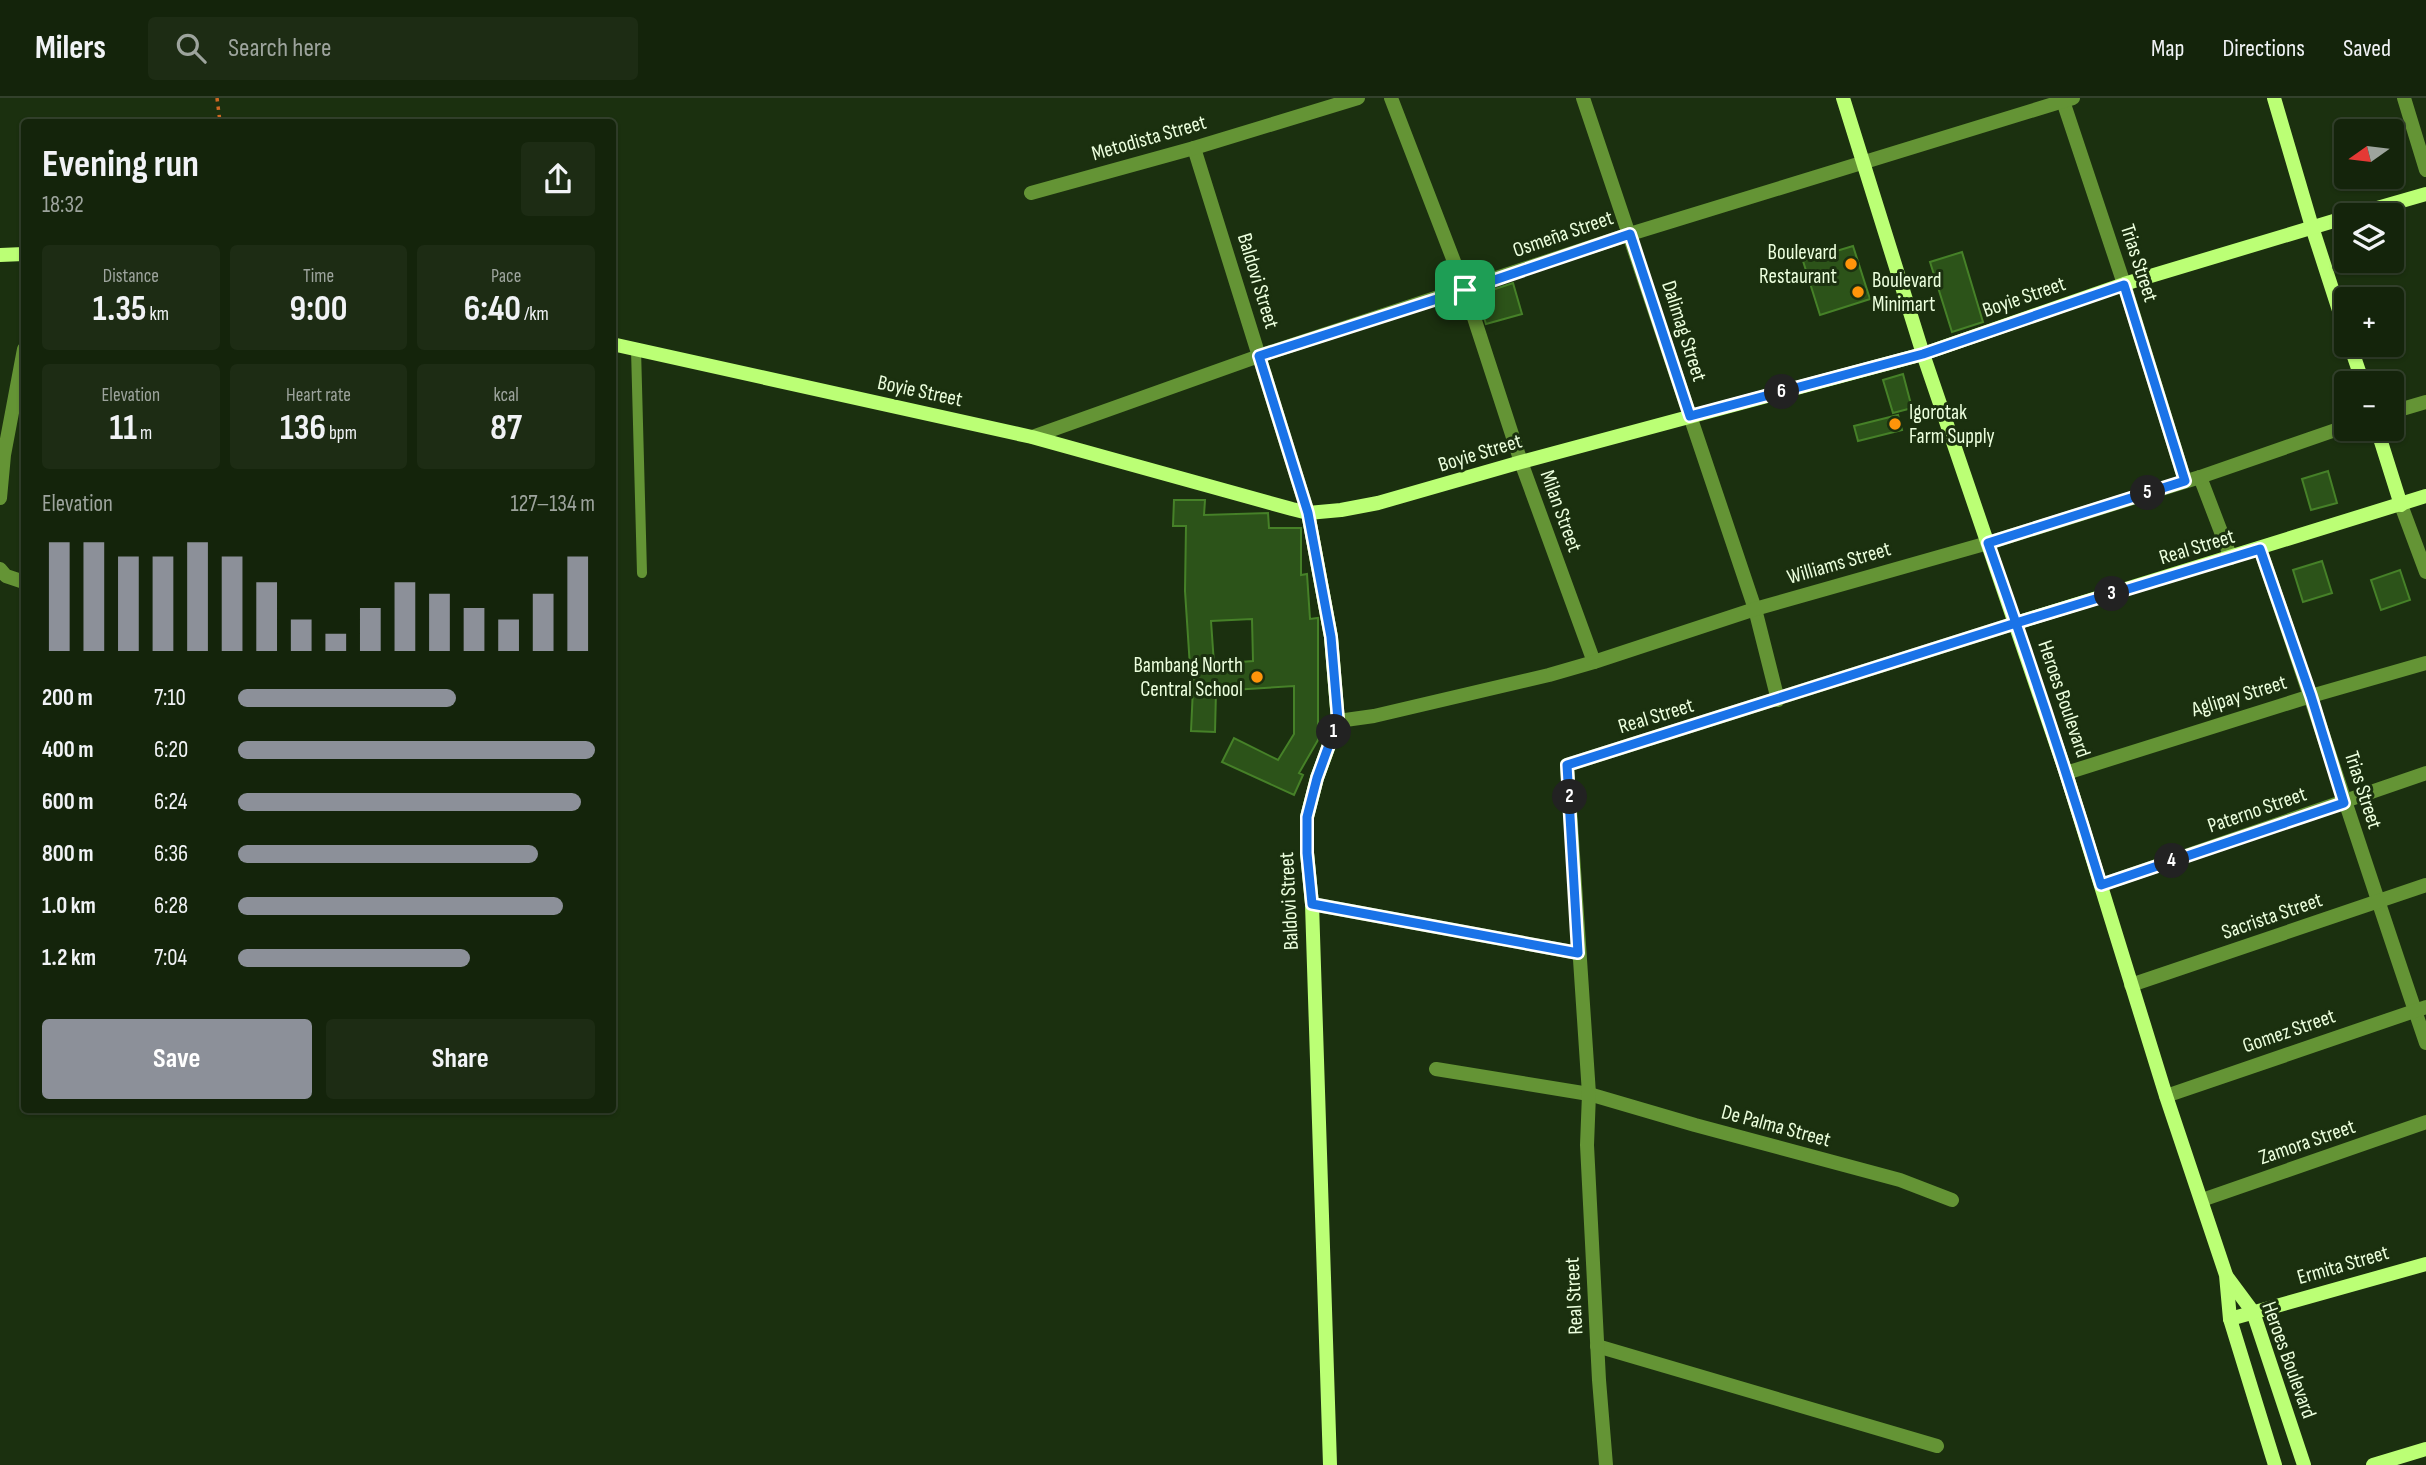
<!DOCTYPE html>
<html lang="en">
<head>
<meta charset="utf-8">
<style>
  body { margin:0; font-family:"Sofia Sans Condensed",sans-serif; background:#1d2c14; color:#f1f3f6; height:100vh; display:flex; flex-direction:column; font-size:26px; white-space:nowrap }
  * { box-sizing:border-box; margin:0 }
  p { font-size:23px; color:#9da49d }
  .icon { flex:none; width:38px; height:38px; fill:none; stroke:currentColor; stroke-width:2; stroke-linecap:round; stroke-linejoin:round }
  .map { position:relative; flex:1; overflow:hidden }
  .panel { position:absolute; left:21px; top:21px; width:595px; height:994px; display:flex; flex-direction:column; background:#14240b; border-radius:7px; box-shadow:0 2px 5px #0004,0 0 0 2px #33412c }
  .panel>* { flex:none }
  .needle { width:46px; rotate:256deg }
  .buttons { position:absolute; left:2334px; top:21px; display:grid; gap:14px }
  .buttons a { display:grid; place-items:center; width:70px; height:70px; border-radius:7px; background:#14240b; box-shadow:0 2px 5px #0004,0 0 0 2px #33412c; font-size:35px }
  .pin { position:absolute; display:grid; place-items:center; width:60px; height:60px; color:#fff; margin:-30px; border-radius:14px; box-shadow:0 4px 10px #0006 }
  .km { position:absolute; width:35px; height:35px; margin:-18px; border-radius:50%; background:#222; color:#fff; font-size:19px; line-height:35px; text-align:center }
  .round { display:grid; place-items:center; flex:none; width:74px; height:74px; border-radius:7px; background:#1d2c14 }
  .overview { display:flex; align-items:center; justify-content:space-between; height:119px; padding:0 21px }
  h1 { font-size:38px; font-weight:700; line-height:52px }
  .metrics { display:grid; grid-template-columns:repeat(3,1fr); gap:10px; height:119px; padding:7px 21px }
  .metrics div { display:grid; align-content:center; border-radius:7px; background:#1d2c14; text-align:center }
  .metrics b { font-size:35px; font-weight:700 }
  .metrics small { font-size:19px; font-weight:400 }
  .metrics p { font-size:19px }
  .chart { height:196px; padding:14px 21px }
  .chart p { display:flex; justify-content:space-between }
  .chart svg { width:100%; height:126px; margin-top:7px; stroke:#8c9099; stroke-width:6 }
  .action { display:flex; gap:14px; margin-top:auto; padding:14px 21px }
  .action a { flex:1; height:80px; border-radius:7px; background:#8c9099; color:#fff; font-size:28px; font-weight:700; line-height:80px; text-align:center }
  .action a+a { background:#1d2c14; color:#f1f3f6 }
  ul { padding:0 21px; list-style:none; font-size:23px }
  li { display:grid; grid-template-columns:112px 84px 1fr; align-items:center; height:52px }
  li i { height:18px; border-radius:9px; background:#8c9099 }
  header { display:flex; align-items:center; gap:42px; box-sizing:border-box; height:98px; padding:0 35px; background:#14240b; border-bottom:2px solid #33412c }
  header strong { font-size:33px }
  nav { display:flex; gap:38px; margin-inline-start:auto; font-size:24px }
  .search { width:490px; height:63px; background:#1d2c14; display:flex; align-items:center; gap:18px; box-sizing:border-box; padding:0 24px; border-radius:7px; color:#9da49d; font-size:26px }
  .map>svg:first-child { display:block }
</style>
</head>
<body>
<header>
<strong>Milers</strong>
<div class="search"><svg class="icon" aria-label="search" viewBox="0 0 24 24"><circle cx="10" cy="10" r="6"/><path d="M15 15l6 6"/></svg>Search here</div>
<nav><a>Map</a><a>Directions</a><a>Saved</a></nav>
</header>
<div class="map">
<svg width="2426" height="1367" viewBox="0 0 2426 1367">
  <rect width="100%" height="100%" fill="#1b300f"/>
  <g fill="#2c5319" stroke="#468128" stroke-width="2" fill-rule="evenodd">
    <polygon points="1853,148 1870,201 1820,217 1803,163"/>
    <polygon points="1962,154 1983,224 1952,234 1930,164"/>
    <polygon points="1513,185 1522,216 1486,226 1477,197"/>
    <polygon points="1903,276 1912,310 1893,315 1883,282"/>
    <polygon points="1898,317 1902,332 1858,343 1854,328"/>
    <polygon points="2328,373 2337,405 2311,412 2302,381"/>
    <path d="M1174 402H1205L1204 417 1268 415 1269 430H1301V477L1307 476 1310 521 1318 520V642L1299 675 1303 677 1294 697 1222 664 1234 640 1278 662 1294 636V588L1216 593 1215 634 1191 633 1194 569H1190L1185 493 1186 428H1173ZM1252 521 1253 563 1214 566 1211 523Z"/>
    <polygon points="2322,463 2332,495 2303,504 2293,472"/>
    <polygon points="2400,472 2410,502 2381,512 2371,482"/>
  </g>
  <g fill="none" stroke-linecap="round" stroke-linejoin="round">
    <polyline stroke="#ce6823" stroke-width="3.5" stroke-dasharray="3.5 5" stroke-linecap="butt" points="217,0 220,24"/>
    <polyline stroke="#649435" stroke-width="10" points="636,251 642,475"/>
    <g stroke="#649435" stroke-width="14">
      <polyline points="1391,0 1465,192 1521,364 1594,564"/>
      <polyline points="1583,0 1755,511 1778,602"/>
      <polyline points="2062,0 2124,186 2185,383"/>
      <polyline points="2404,0 2426,72"/>
      <polyline points="1194,50 1308,415"/>
      <polyline points="1031,95 1194,50 1358,0"/>
      <polyline points="2392,314 2426,304"/>
      <polyline points="1032,339 1259,258 1630,136 2073,0"/>
      <polyline points="2200,379 2231,460"/>
      <polyline points="0,400 4,357 24,251"/>
      <polyline points="2401,407 2426,474"/>
      <path d="M2260 451C2317 615 2370 781 2426 945"/>
      <polyline points="0,471 6,478 24,484"/>
      <polyline points="1338,623 1374,618 1549,577 1594,564 1755,511 1988,445 2200,379 2347,328"/>
      <polyline points="2066,675 2311,598 2426,565"/>
      <polyline points="2101,787 2426,675"/>
      <polyline points="1312,806 1578,855"/>
      <polyline points="2131,887 2426,787"/>
      <polyline points="1436,971 1589,996 1695,1027 1900,1082 1952,1102"/>
      <polyline points="2166,998 2426,909"/>
      <polyline points="2202,1102 2426,1024"/>
      <polyline points="1597,1248 1937,1348"/>
      <polyline points="1606,1367 1599,1282 1587,1047 1589,996 1567,667 2016,525"/>
    </g>
    <g stroke="#bbff75" stroke-width="14">
      <polyline points="1843,0 1923,256 2066,675 2166,998 2226,1177 2230,1221 2275,1367"/>
      <polyline points="2274,0 2312,129 2347,237"/>
      <polyline points="2353,117 2426,96"/>
      <polyline points="0,157 24,156"/>
      <polyline points="612,246 1032,339 1292,411 1308,415 1341,412 1378,405 1521,364 1923,256 2124,186 2347,119"/>
      <polyline points="2350,247 2363,285"/>
      <polyline points="2377,331 2401,407"/>
      <polyline points="1308,415 1331,539 1338,623 1317,680 1307,719 1307,755 1312,806 1330,1367"/>
      <polyline points="2016,525 2426,398"/>
      <polyline points="2227,1179 2253,1214 2304,1367"/>
      <polyline points="2230,1221 2426,1166"/>
      <polyline points="2373,1367 2426,1351"/>
    </g>
  </g>
  <g fill="none" stroke-linecap="round" stroke-linejoin="round">
    <g stroke="#fff" stroke-width="14">
      <path id="route" d="M1465 192 1259 258 1308 415 1331 539 1338 622 1317 680 1307 719V755L1312 806 1578 855 1567 667 2016 525 2260 451 2311 598 2344 705 2101 787C2066 672 2028 558 1988 445L2185 383 2124 187 1923 256 1690 318 1630 136 1465 192"/>
    </g>
    <use href="#route" stroke="#1a73e8" stroke-width="9"/>
  </g>
  <g fill="#ff940a" stroke="#1b300f" stroke-width="2.5">
    <circle cx="1851" cy="166" r="7"/>
    <circle cx="1858" cy="194" r="7"/>
    <circle cx="1895" cy="326" r="7"/>
    <circle cx="1257" cy="579" r="7"/>
  </g>
  <g text-anchor="middle" dominant-baseline="central" stroke-width="6" stroke-linejoin="round" paint-order="stroke">
    <g font-size="21" fill="#ecffde" stroke="#1b300f">
      <text transform="translate(1149 40) rotate(-16)">Metodista Street</text>
      <text transform="translate(1563 136) rotate(-19)">Osmeña Street</text>
      <text transform="translate(2139 165) rotate(72)">Trias Street</text>
      <text transform="translate(1258 183) rotate(73)">Baldovi Street</text>
      <text transform="translate(2024 199) rotate(-19)">Boyie Street</text>
      <text transform="translate(1684 233) rotate(72)">Dalimag Street</text>
      <text transform="translate(920 293) rotate(12)">Boyie Street</text>
      <text transform="translate(1480 355) rotate(-17)">Boyie Street</text>
      <text transform="translate(1561 413) rotate(70)">Milan Street</text>
      <text transform="translate(2197 449) rotate(-17)">Real Street</text>
      <text transform="translate(1839 465) rotate(-16)">Williams Street</text>
      <text transform="translate(2239 598) rotate(-17)">Aglipay Street</text>
      <text transform="translate(2064 601) rotate(71)">Heroes Boulevard</text>
      <text transform="translate(1656 618) rotate(-17)">Real Street</text>
      <text transform="translate(2363 692) rotate(72)">Trias Street</text>
      <text transform="translate(2257 712) rotate(-19)">Paterno Street</text>
      <text transform="translate(1289 803) rotate(-93)">Baldovi Street</text>
      <text transform="translate(2272 818) rotate(-19)">Sacrista Street</text>
      <text transform="translate(2289 933) rotate(-19)">Gomez Street</text>
      <text transform="translate(1776 1028) rotate(15)">De Palma Street</text>
      <text transform="translate(2307 1044) rotate(-19)">Zamora Street</text>
      <text transform="translate(2343 1167) rotate(-16)">Ermita Street</text>
      <text transform="translate(1574 1198) rotate(-93)">Real Street</text>
      <text transform="translate(2289 1262) rotate(70)">Heroes Boulevard</text>
    </g>
    <g font-size="21" fill="#ecffde" stroke="#1b300f" text-anchor="end">
      <text x="1837" y="154">Boulevard<tspan x="1837" dy="24">Restaurant</tspan></text>
      <text x="1872" y="182" text-anchor="start">Boulevard<tspan x="1872" dy="24">Minimart</tspan></text>
      <text x="1909" y="314" text-anchor="start">Igorotak<tspan x="1909" dy="24">Farm Supply</tspan></text>
      <text x="1243" y="567">Bambang North<tspan x="1243" dy="24">Central School</tspan></text>
    </g>
  </g>
</svg>
<div class="buttons">
<a><svg class="needle" viewBox="-14 -14 28 28"><path d="M0-13l5 13h-10z" fill="#e53935"/><path d="M0 13l5-13h-10z" fill="#9da49d"/></svg></a>
<a><svg class="icon" aria-label="layers" viewBox="0 0 24 24"><path d="M12 4l9 5-9 5-9-5zM3 14l9 5 9-5"/></svg></a>
<a>+</a>
<a>−</a>
</div>
<div class="pin" style="left:1465px;top:192px;background:#1e9e55"><svg class="icon" aria-label="arrive" viewBox="0 0 24 24"><path d="M6 21V4h12l-3 4 3 4H6"/></svg></div>
<b class="km" style="left:1334px;top:634px">1</b>
<b class="km" style="left:1570px;top:699px">2</b>
<b class="km" style="left:2112px;top:496px">3</b>
<b class="km" style="left:2172px;top:763px">4</b>
<b class="km" style="left:2148px;top:395px">5</b>
<b class="km" style="left:1782px;top:294px">6</b>
<section class="panel">
<div class="overview"><div><h1>Evening run</h1><p>18:32</p></div><a class="round"><svg class="icon" aria-label="share" viewBox="0 0 24 24"><path d="M12 15V3M7 8l5-5 5 5M5 13v7h14v-7"/></svg></a></div>
<div class="metrics">
<div><p>Distance</p><b>1.35<small> km</small></b></div>
<div><p>Time</p><b>9:00</b></div>
<div><p>Pace</p><b>6:40<small> /km</small></b></div>
</div>
<div class="metrics">
<div><p>Elevation</p><b>11<small> m</small></b></div>
<div><p>Heart rate</p><b>136<small> bpm</small></b></div>
<div><p>kcal</p><b>87</b></div>
</div>
<div class="chart"><p><span>Elevation</span>127–134 m</p>
<svg viewBox="0 0 160 44" preserveAspectRatio="none"><path d="M5 44V6M15 44V6M25 44V11M35 44V11M45 44V6M55 44V11M65 44V20M75 44V33M85 44V38M95 44V29M105 44V20M115 44V24M125 44V29M135 44V33M145 44V24M155 44V11"/></svg>
</div>
<ul>
<li><b>200 m</b>7:10<i style="width:61%"></i></li>
<li><b>400 m</b>6:20<i style="width:100%"></i></li>
<li><b>600 m</b>6:24<i style="width:96%"></i></li>
<li><b>800 m</b>6:36<i style="width:84%"></i></li>
<li><b>1.0 km</b>6:28<i style="width:91%"></i></li>
<li><b>1.2 km</b>7:04<i style="width:65%"></i></li>
</ul>
<div class="action"><a>Save</a><a>Share</a></div>
</section>
</div>
</body>
</html>
